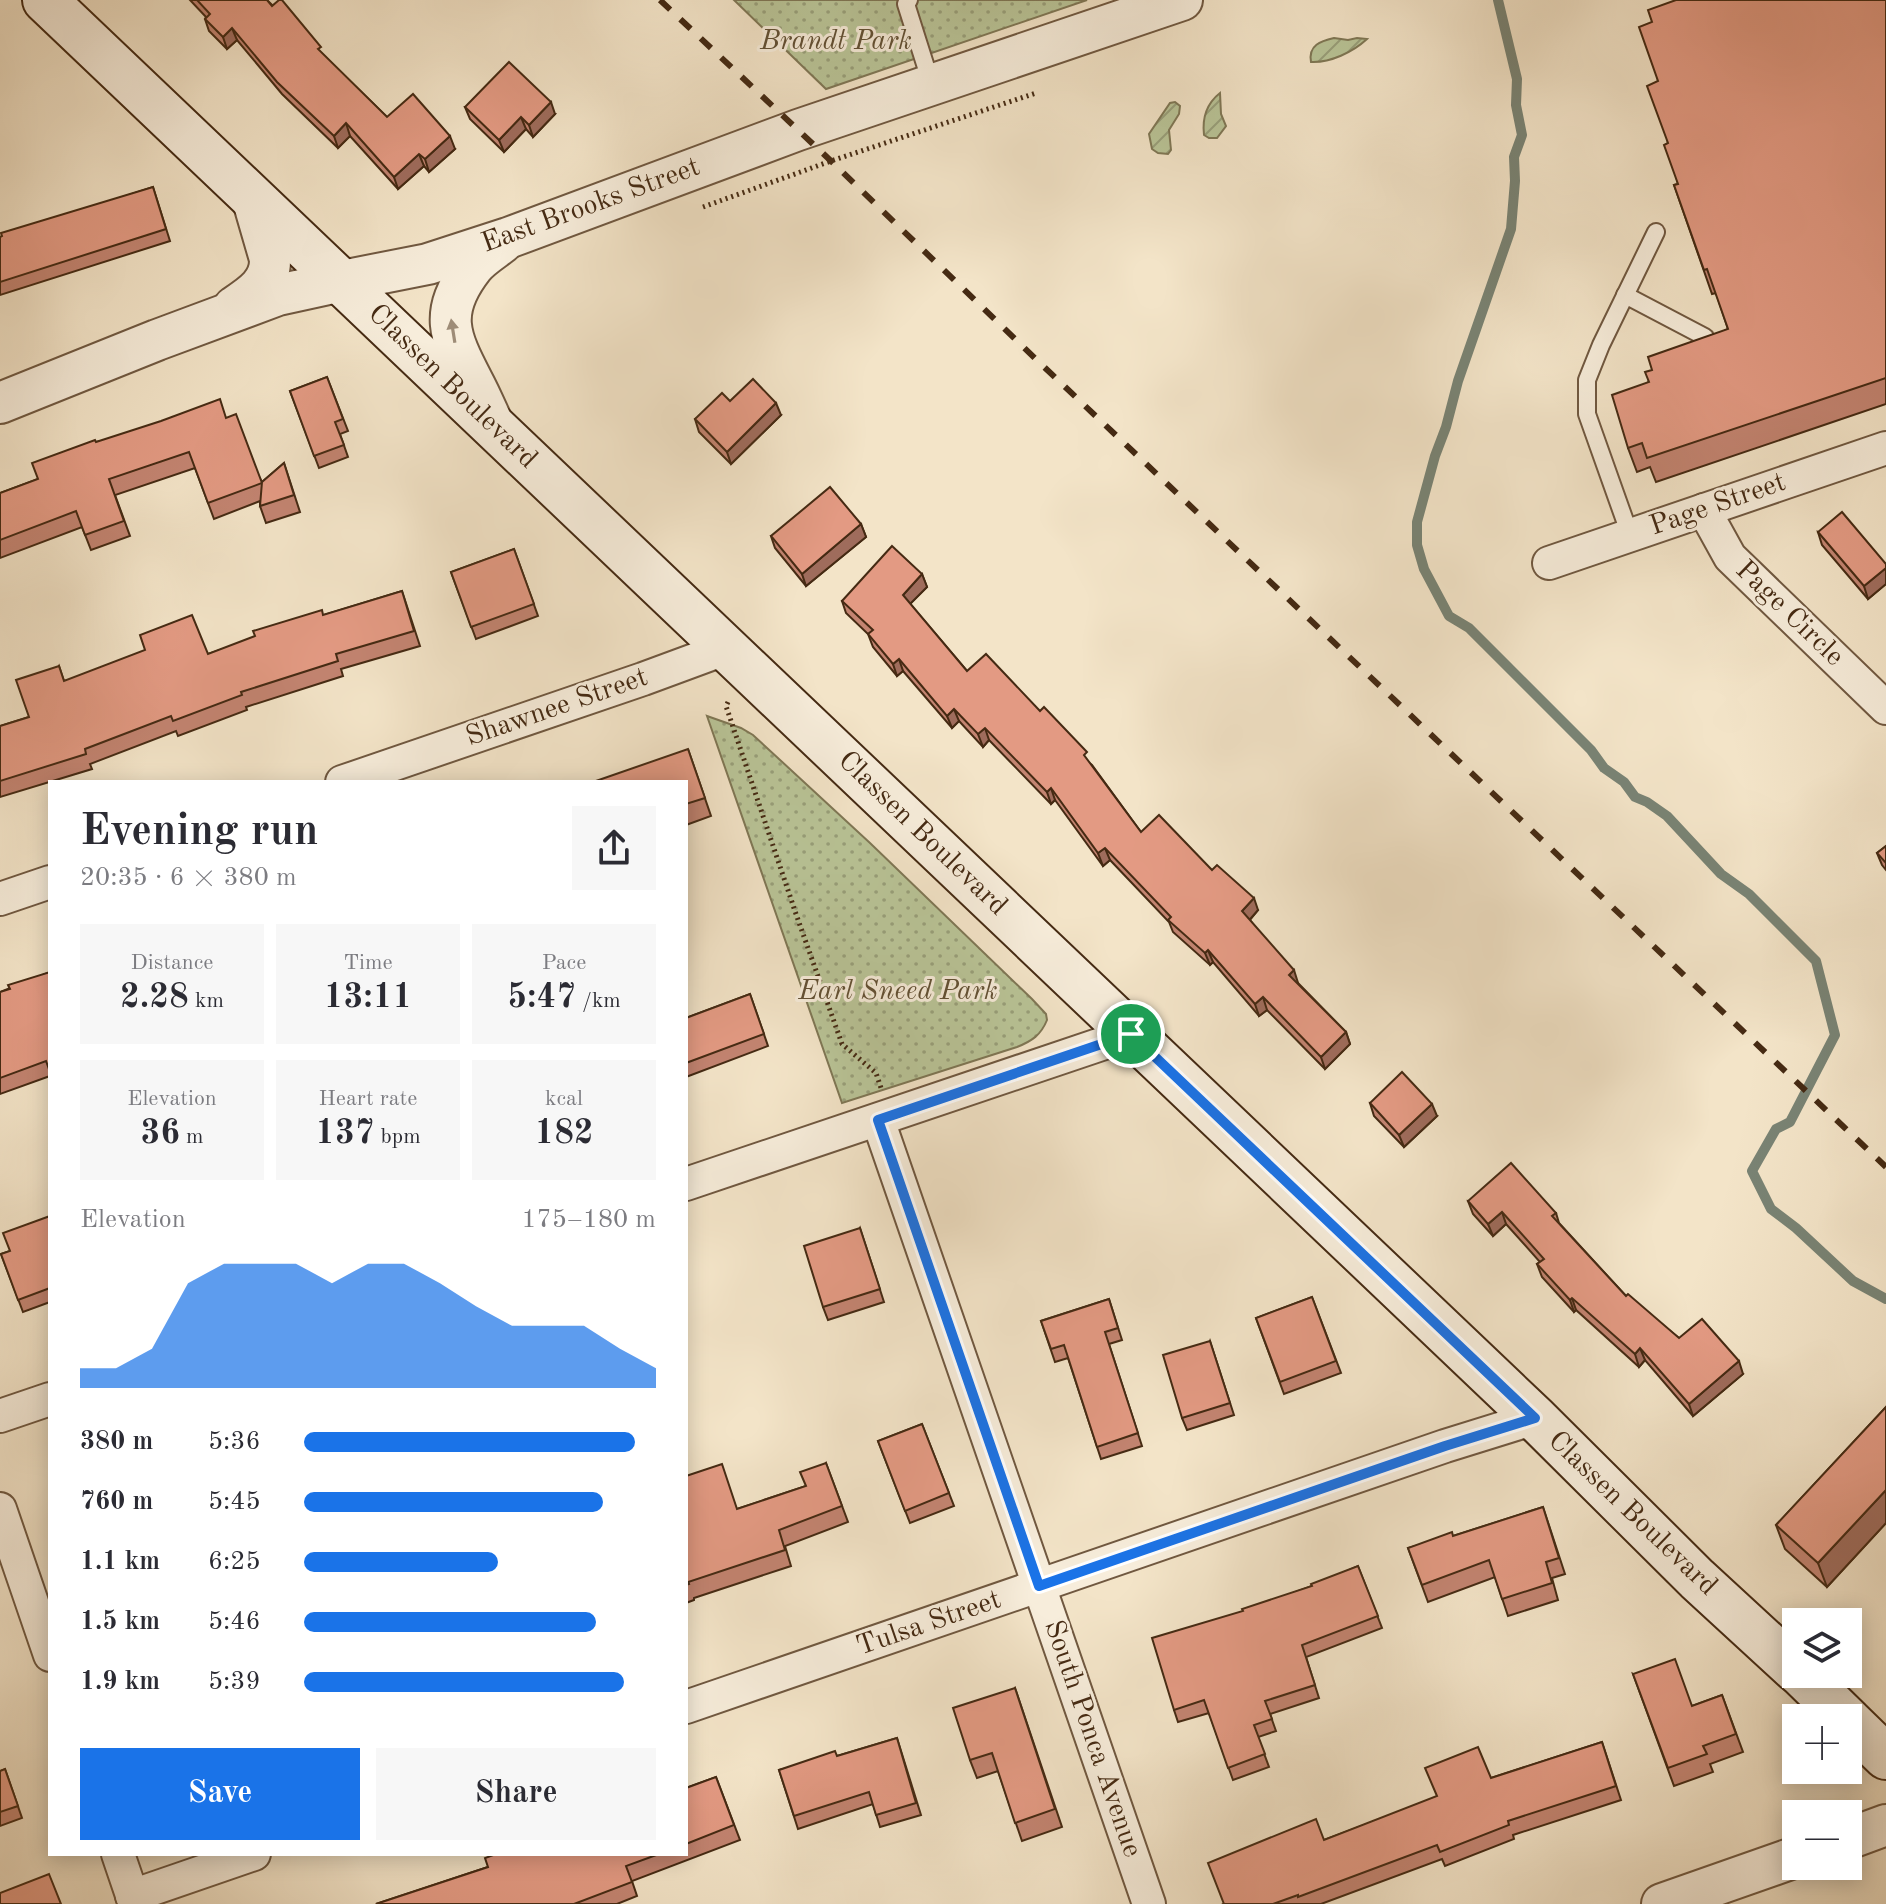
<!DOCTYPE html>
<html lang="en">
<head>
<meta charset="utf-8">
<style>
  body { margin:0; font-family:"Old Standard TT",serif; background:#f7f7f7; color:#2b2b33; height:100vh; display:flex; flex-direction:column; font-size:30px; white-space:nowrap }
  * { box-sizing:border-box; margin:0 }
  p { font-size:26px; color:#7c7c81 }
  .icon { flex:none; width:44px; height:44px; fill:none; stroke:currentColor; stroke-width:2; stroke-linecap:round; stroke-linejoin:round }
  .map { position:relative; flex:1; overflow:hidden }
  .panel { position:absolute; left:48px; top:780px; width:640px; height:1076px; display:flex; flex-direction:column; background:#fff; border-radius:0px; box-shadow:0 4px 20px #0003 }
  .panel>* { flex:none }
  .buttons { position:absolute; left:1782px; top:1608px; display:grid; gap:16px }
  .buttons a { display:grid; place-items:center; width:80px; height:80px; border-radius:0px; background:#fff; box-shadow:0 4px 20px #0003; font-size:40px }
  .pin { position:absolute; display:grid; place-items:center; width:68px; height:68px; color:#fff; margin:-34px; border:4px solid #fff; border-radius:50%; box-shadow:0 2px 8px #0007 }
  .round { display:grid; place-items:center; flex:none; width:84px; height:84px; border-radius:0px; background:#f7f7f7 }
  .summary { display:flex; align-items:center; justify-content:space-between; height:136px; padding:0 32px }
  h1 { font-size:44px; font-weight:800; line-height:60px }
  .stats { display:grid; grid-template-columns:repeat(3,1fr); gap:12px; height:136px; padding:8px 32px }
  .stats div { display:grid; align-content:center; border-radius:0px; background:#f7f7f7; text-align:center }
  .stats b { font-size:34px; font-weight:800 }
  .stats small { font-size:22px; font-weight:400 }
  .stats p { font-size:22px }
  .chart { height:224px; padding:16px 32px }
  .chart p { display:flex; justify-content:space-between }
  .chart svg { width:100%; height:144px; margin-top:8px; fill:#1a73e8; opacity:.7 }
  .button { display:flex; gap:16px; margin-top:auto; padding:16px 32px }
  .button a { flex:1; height:92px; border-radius:0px; background:#1a73e8; color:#fff; font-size:32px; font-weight:800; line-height:92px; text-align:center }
  .button a+a { background:#f7f7f7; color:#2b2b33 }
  ul { padding:0 32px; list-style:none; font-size:26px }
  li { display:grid; grid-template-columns:128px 96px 1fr; align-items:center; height:60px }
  li i { height:20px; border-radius:10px; background:#1a73e8 }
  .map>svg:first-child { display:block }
</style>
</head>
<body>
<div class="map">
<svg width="1886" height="1904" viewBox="0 0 1886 1904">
  <defs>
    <pattern id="park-dots" width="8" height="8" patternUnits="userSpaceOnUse" patternTransform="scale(2)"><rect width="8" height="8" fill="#b9c497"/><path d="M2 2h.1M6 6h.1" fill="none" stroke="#989f7a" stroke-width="1.8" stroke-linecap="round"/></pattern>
    <pattern id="garden-furrows" width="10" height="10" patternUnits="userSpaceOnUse" patternTransform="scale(2)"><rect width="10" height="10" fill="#b9c497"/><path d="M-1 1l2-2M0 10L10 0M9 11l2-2" fill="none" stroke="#989f7a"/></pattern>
  </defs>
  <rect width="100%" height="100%" fill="#f3e4c8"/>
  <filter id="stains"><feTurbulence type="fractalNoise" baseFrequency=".0025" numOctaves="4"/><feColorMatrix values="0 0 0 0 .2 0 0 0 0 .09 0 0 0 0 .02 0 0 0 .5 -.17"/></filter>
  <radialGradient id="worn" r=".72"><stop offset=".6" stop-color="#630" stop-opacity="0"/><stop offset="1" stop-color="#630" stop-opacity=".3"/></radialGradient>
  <g fill="url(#park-dots)" stroke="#7f7755" stroke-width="2">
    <polygon points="734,0 1087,0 826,89"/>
    <path d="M707 716 741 728 753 735 870 843 1032 999 1046 1014 1047 1020C1041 1035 1032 1041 1017 1047L842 1103Z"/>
  </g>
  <g fill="url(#garden-furrows)" stroke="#7f7755" stroke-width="2">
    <path d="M1334 38 1348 40 1357 38 1367 39C1353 52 1330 63 1311 62 1308 45 1321 41 1334 38Z"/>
    <path d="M1220 93 1221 114 1226 126 1217 138H1209L1204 135C1202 118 1206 104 1220 93Z"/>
    <polygon points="1175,102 1180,106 1179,114 1169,130 1171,150 1168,154 1158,153 1152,149 1149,134 1170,103"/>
  </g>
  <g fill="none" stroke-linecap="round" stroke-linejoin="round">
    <polyline stroke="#798374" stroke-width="10" points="1498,0 1517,79 1516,105 1522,135 1514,157 1515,181 1511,229 1458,381 1446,427 1435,456 1417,522 1417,545 1424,569 1449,616 1469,628 1591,750 1604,768 1624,782 1635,797 1647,802 1667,816 1721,874 1749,894 1816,961 1835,1035 1790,1122 1776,1129 1752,1171 1771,1209 1796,1228 1853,1281 1886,1299"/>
    <g stroke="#705840" stroke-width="20">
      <g id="service">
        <polyline points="909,0 906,4 931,83"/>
        <polyline points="1625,295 1705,337"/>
        <polyline points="1630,535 1587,414 1587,380 1601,345 1656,232"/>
      </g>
    </g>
    <g stroke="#705840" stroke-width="36">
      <g id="minor">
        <polyline points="1704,510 1730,557 1886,708"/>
        <polyline points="1549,563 1886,448"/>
        <polyline points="342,782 643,679 727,648"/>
        <polyline points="0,899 50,882"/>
        <polyline points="878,1120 1149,1904"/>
        <polyline points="686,1184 1131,1034"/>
        <polyline points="0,1416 50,1399"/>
        <polyline points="0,1509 50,1655"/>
        <polyline points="686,1707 1445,1446 1535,1418"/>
        <polyline points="118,1854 135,1904"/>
        <polyline points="132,1896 254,1854"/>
      </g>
    </g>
    <g stroke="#705840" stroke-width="44">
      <g id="tertiary">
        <path d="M234 307C252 295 271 283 270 259L252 197"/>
        <polyline points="0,403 157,340 278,295 342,281 428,264 508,238 798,130 1182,0"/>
        <path d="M492 422C486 409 480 395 473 382 449 336 438 312 473 267 480 258 493 250 502 243"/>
        <polyline points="1848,1839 1886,1825"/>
        <polyline points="1662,1904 1796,1857"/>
      </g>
    </g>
    <g stroke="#452a13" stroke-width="48">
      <g id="secondary">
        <polyline points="45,0 1535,1418 1697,1579 1796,1670"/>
        <polyline points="1801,1674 1846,1718"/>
        <polyline points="1848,1720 1886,1757"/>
      </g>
    </g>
    <g stroke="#452a13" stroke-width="5" stroke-dasharray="2 4" stroke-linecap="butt">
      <polyline points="703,207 831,161 1036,93"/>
      <polyline points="728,702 726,706 796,914 842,1044 876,1073 881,1088"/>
    </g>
    <use href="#service" stroke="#f7eddb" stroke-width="16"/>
    <use href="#minor" stroke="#f7eddb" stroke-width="32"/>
    <use href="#tertiary" stroke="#f7eddb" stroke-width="40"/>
    <use href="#secondary" stroke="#f7eddb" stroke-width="44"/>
    <polyline stroke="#452a13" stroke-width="6" stroke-dasharray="14 14" stroke-linecap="butt" points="660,0 831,161 1041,364 1886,1167"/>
  </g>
  <g fill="#c38471" stroke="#452a13" stroke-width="2">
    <polygon points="190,0 267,0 387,117 455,149 429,172 424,166 398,189 350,136 338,148 282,94 237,40 227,49 209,31 205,19 206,17"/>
    <polygon points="1886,0 1886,404 1656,482 1650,467 1637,472 1628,448 1652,370 1728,329 1716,293 1712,294 1674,185 1678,184 1668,143 1658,81 1652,22"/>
    <polygon points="465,107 555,114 533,137 526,129 504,152 470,119"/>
    <polygon points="153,187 170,241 0,295 0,237"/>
    <polygon points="327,377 348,431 340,434 348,457 319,468 290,391"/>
    <polygon points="730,401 781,415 731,464 699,432 695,419"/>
    <polygon points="226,418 262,482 284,463 300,512 266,523 260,506 260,501 214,519 195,468 115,495 130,536 91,550 82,527 0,558 0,493 38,479 96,442"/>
    <polygon points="861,524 866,537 806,586 775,548 771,536"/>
    <polygon points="1818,532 1886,564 1886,584 1868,599 1822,545"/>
    <polygon points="514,549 538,616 476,639 451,572"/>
    <polygon points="922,574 927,587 910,604 967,671 1092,765 1141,832 1212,870 1258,910 1250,920 1298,983 1346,1032 1350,1044 1325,1069 1267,1010 1259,1016 1213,962 1210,965 1173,932 1169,922 1110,860 1103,866 1055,800 1051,804 989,740 983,747 959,721 952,728 903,671 897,676 873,647 868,634 846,613 842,601"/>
    <polygon points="402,591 420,646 341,669 343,676 246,707 247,710 178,736 176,731 90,764 92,769 0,797 0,726 29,717 59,666 64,681 208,654 324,615"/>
    <polygon points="688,749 711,816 686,825 686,782"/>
    <polygon points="1886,846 1886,870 1882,865 1877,853"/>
    <polygon points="50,972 50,1076 0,1094 0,992"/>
    <polygon points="750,994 768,1046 686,1077 686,1018"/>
    <polygon points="1370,1103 1437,1116 1404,1147 1374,1116"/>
    <polygon points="1468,1201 1556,1213 1559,1223 1626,1296 1679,1338 1743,1374 1693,1416 1645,1360 1639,1367 1576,1310 1574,1312 1542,1277 1537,1264 1540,1262 1506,1224 1493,1236 1473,1214"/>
    <polygon points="50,1216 50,1302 23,1312 1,1254 10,1251"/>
    <polygon points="860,1228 884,1302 828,1320 823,1307"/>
    <polygon points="1312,1297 1341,1373 1284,1394 1256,1318"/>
    <polygon points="1109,1299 1122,1340 1109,1344 1142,1446 1101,1459 1068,1358 1055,1362 1041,1321"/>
    <polygon points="1210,1341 1234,1415 1187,1430 1182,1418"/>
    <polygon points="1886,1407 1886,1523 1827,1587 1785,1549 1776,1525"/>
    <polygon points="922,1424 954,1506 910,1523 878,1441"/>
    <polygon points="826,1463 848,1522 785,1546 791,1566 694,1598 694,1600 686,1603 686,1476 737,1509 806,1486"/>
    <polygon points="1543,1507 1565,1574 1552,1578 1558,1600 1508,1616 1495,1577 1428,1602 1408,1548 1453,1536"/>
    <polygon points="1358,1566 1382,1628 1306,1657 1319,1698 1270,1714 1276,1731 1258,1737 1269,1767 1233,1780 1209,1713 1178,1722 1174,1710 1243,1611 1312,1586"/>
    <polygon points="1633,1674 1692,1706 1722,1695 1743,1752 1710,1764 1713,1772 1674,1786"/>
    <polygon points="1015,1688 1062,1827 1022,1841 998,1771 977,1778 970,1760"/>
    <polygon points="897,1738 921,1815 880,1827 873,1804 798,1829 779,1770 837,1756"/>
    <polygon points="1602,1742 1621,1800 1513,1835 1514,1839 1445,1866 1442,1859 1321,1904 1223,1904 1324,1840 1491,1778"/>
    <polygon points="5,1769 22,1818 0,1826 0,1771"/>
    <polygon points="716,1777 740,1840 632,1881 637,1896 617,1904 376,1904 488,1867 496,1854 686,1854 686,1788"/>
  </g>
  <g fill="#9f6c5c" stroke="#452a13" stroke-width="2">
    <polygon points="232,28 237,40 227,49 223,37"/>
    <polygon points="551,102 555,114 533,137 529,125"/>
    <polygon points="521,117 526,129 504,152 499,140"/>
    <polygon points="346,123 350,136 338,148 334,136"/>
    <polygon points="450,136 455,149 429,172 425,159"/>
    <polygon points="419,154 424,166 398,189 394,177"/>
    <polygon points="776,403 781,415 731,464 727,452"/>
    <polygon points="861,524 866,537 806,586 802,574"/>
    <polygon points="1886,568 1886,584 1868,599 1864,586"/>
    <polygon points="922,574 927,587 907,607 903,595"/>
    <polygon points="899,659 903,671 897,676 893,664"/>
    <polygon points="954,709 959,721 952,728 947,716"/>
    <polygon points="985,728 989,740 983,747 978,734"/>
    <polygon points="1051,788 1055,800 1051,804 1047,792"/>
    <polygon points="1105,848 1110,860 1103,866 1098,853"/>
    <polygon points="1254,898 1258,910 1246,924 1242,911"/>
    <polygon points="1208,950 1213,962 1210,965 1205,953"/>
    <polygon points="1294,970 1298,983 1293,987 1289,975"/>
    <polygon points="1263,997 1267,1010 1259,1016 1255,1004"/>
    <polygon points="1346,1032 1350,1044 1325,1069 1321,1057"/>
    <polygon points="1432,1104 1437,1116 1404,1147 1399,1135"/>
    <polygon points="1502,1212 1506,1224 1493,1236 1488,1224"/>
    <polygon points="1572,1298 1576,1310 1574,1312 1570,1300"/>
    <polygon points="1640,1348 1645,1360 1639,1367 1635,1354"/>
    <polygon points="1739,1361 1743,1374 1693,1416 1689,1404"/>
    <polygon points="1886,1490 1886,1523 1827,1587 1818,1563"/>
  </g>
  <g fill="#e39a83" stroke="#452a13" stroke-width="2">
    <polygon points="197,0 267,0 272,6 279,0 282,0 321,47 318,49 387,117 413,94 450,136 425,159 419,154 394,177 346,123 334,136 277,82 232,28 223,37 205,19 210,14"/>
    <polygon points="1676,0 1886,0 1886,378 1647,458 1642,443 1628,448 1612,395 1649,382 1645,372 1652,370 1648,357 1728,329 1707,269 1704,270 1674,185 1678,184 1664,145 1668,143 1647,86 1658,81 1639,27 1652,22 1648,10"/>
    <polygon points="509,62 551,102 529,125 521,117 499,140 465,107"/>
    <polygon points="153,187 166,229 0,282 0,237 2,236 1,233"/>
    <polygon points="327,377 343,419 335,422 344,445 314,456 290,391"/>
    <polygon points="753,379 776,403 727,452 695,419 722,393 730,401"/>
    <polygon points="220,399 226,418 236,414 262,483 208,503 189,452 109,479 124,521 85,535 76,511 0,540 0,493 38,479 32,463 95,440 96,442 161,421"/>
    <polygon points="284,463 294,495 260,506 262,482"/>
    <polygon points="830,487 861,524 802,574 771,536"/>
    <polygon points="1842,512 1886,564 1886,568 1864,586 1818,532"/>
    <polygon points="892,546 922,574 903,595 967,671 986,654 1040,711 1044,707 1087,752 1084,755 1141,832 1159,815 1212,870 1217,865 1254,898 1242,911 1294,970 1289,975 1346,1032 1321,1057 1263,997 1255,1004 1208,950 1205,953 1168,920 1171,917 1105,848 1098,853 1051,788 1047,792 985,728 978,734 954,709 947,716 899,659 893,664 868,634 873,630 842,601"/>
    <polygon points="514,549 534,604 471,627 451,572"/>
    <polygon points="402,591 414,631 336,654 338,661 241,692 242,695 173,721 171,716 85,749 86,754 0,781 0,726 29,717 16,680 59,666 64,681 145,650 140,635 192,615 208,654 255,636 253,631 322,610 323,615"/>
    <polygon points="688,749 705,798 686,804 686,782 593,782"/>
    <polygon points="1886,846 1886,863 1877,853"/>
    <polygon points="50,972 50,1072 46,1061 0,1078 0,992 10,989 8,985"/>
    <polygon points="750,994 764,1034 686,1063 686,1018"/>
    <polygon points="1402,1072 1432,1104 1399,1135 1370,1103"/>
    <polygon points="1511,1163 1556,1213 1552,1216 1626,1296 1628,1294 1679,1338 1702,1319 1739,1361 1689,1404 1640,1348 1635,1354 1572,1298 1570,1300 1537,1264 1544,1259 1502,1212 1488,1224 1468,1201"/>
    <polygon points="50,1216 50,1288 18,1300 1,1254 10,1251 3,1233"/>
    <polygon points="860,1228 880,1289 823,1307 804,1246"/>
    <polygon points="1312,1297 1336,1361 1280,1382 1256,1318"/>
    <polygon points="1109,1299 1118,1328 1105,1332 1138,1433 1097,1447 1064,1345 1051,1349 1041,1321"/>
    <polygon points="1210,1341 1230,1403 1182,1418 1163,1355"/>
    <polygon points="1886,1407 1886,1490 1818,1563 1776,1525"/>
    <polygon points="922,1424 949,1493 905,1511 878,1441"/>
    <polygon points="826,1463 842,1506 779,1530 785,1550 688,1582 689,1584 686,1585 686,1476 722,1464 737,1509 806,1486 800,1472"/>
    <polygon points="1543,1507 1559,1558 1546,1562 1552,1583 1502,1599 1489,1560 1422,1585 1408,1548 1452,1532 1453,1536"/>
    <polygon points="1358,1566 1378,1616 1302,1645 1315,1685 1265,1701 1272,1719 1254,1725 1265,1754 1228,1768 1204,1700 1174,1710 1152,1638 1243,1611 1242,1609 1312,1586 1311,1584"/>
    <polygon points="1675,1659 1692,1706 1722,1695 1736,1734 1703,1746 1707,1754 1668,1768 1633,1674"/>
    <polygon points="1015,1688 1055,1809 1015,1823 992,1753 970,1760 953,1708"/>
    <polygon points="897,1738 916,1803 876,1815 869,1792 794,1816 779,1770 835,1751 837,1756"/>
    <polygon points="1602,1742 1616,1786 1508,1821 1509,1825 1440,1852 1437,1845 1298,1897 1298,1895 1273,1904 1224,1904 1208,1863 1316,1819 1324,1840 1437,1796 1425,1768 1478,1747 1491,1778"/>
    <polygon points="5,1769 18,1806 0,1812 0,1771"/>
    <polygon points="716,1777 734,1825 686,1844 686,1788"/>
    <polygon points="496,1854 659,1854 626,1866 632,1882 574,1904 376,1904 488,1867 485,1858"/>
    <polygon points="49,1874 61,1904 0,1904 0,1893"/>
  </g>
  <defs><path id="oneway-solid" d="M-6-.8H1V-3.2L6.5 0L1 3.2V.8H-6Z" transform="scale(2)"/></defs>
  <use fill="#9e8c77" href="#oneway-solid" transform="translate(453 331) rotate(-99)"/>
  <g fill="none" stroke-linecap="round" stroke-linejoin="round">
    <g stroke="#fff" stroke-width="16">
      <polygon id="route" points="1131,1034 1535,1418 1445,1446 1039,1586 878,1120"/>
    </g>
    <use href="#route" stroke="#1a73e8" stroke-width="10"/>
  </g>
  <g text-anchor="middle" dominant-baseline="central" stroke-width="6" stroke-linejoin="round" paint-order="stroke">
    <g font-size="28" font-style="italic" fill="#625034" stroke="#f7eddb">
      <text x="836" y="42">Brandt Park</text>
      <text x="898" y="992">Earl Sneed Park</text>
    </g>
    <g font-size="28" fill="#452a13" stroke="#f7eddb">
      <text transform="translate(591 206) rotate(-20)">East Brooks Street</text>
      <text transform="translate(452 387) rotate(44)">Classen Boulevard</text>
      <text transform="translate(1718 505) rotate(-19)">Page Street</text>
      <text transform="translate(1789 614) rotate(44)">Page Circle</text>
      <text transform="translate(557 708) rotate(-19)">Shawnee Street</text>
      <text transform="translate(922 834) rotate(44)">Classen Boulevard</text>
      <text transform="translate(1632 1514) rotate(44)">Classen Boulevard</text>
      <text transform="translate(929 1624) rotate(-19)">Tulsa Street</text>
      <text transform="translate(1092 1739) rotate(71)">South Ponca Avenue</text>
    </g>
  </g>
  <rect width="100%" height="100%" filter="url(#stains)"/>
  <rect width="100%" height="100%" fill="url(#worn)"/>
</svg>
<div class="buttons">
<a><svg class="icon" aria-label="layers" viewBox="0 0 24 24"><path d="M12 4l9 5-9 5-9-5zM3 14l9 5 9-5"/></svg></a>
<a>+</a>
<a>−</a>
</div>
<div class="pin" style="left:1131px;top:1034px;background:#1e9e55"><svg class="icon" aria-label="arrive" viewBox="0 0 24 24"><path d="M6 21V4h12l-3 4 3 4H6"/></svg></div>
<section class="panel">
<div class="summary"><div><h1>Evening run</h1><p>20:35 · 6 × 380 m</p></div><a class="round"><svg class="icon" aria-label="share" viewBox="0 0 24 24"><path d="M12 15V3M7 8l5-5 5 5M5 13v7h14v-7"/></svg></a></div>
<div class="stats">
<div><p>Distance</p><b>2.28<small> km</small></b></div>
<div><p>Time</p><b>13:11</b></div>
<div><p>Pace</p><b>5:47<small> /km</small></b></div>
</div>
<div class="stats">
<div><p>Elevation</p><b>36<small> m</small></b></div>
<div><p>Heart rate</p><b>137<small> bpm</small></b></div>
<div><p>kcal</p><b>182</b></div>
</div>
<div class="chart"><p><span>Elevation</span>175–180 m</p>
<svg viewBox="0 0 160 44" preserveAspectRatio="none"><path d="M0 44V38L10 38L20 32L30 12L40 6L50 6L60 6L70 12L80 6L90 6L100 12L110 19L120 25L130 25L140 25L150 32L160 38V44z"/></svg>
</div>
<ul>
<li><b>380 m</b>5:36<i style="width:94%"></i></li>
<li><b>760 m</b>5:45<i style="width:85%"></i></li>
<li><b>1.1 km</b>6:25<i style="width:55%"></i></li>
<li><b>1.5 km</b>5:46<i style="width:83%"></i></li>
<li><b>1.9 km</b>5:39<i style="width:91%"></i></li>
</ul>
<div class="button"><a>Save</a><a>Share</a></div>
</section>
</div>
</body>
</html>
